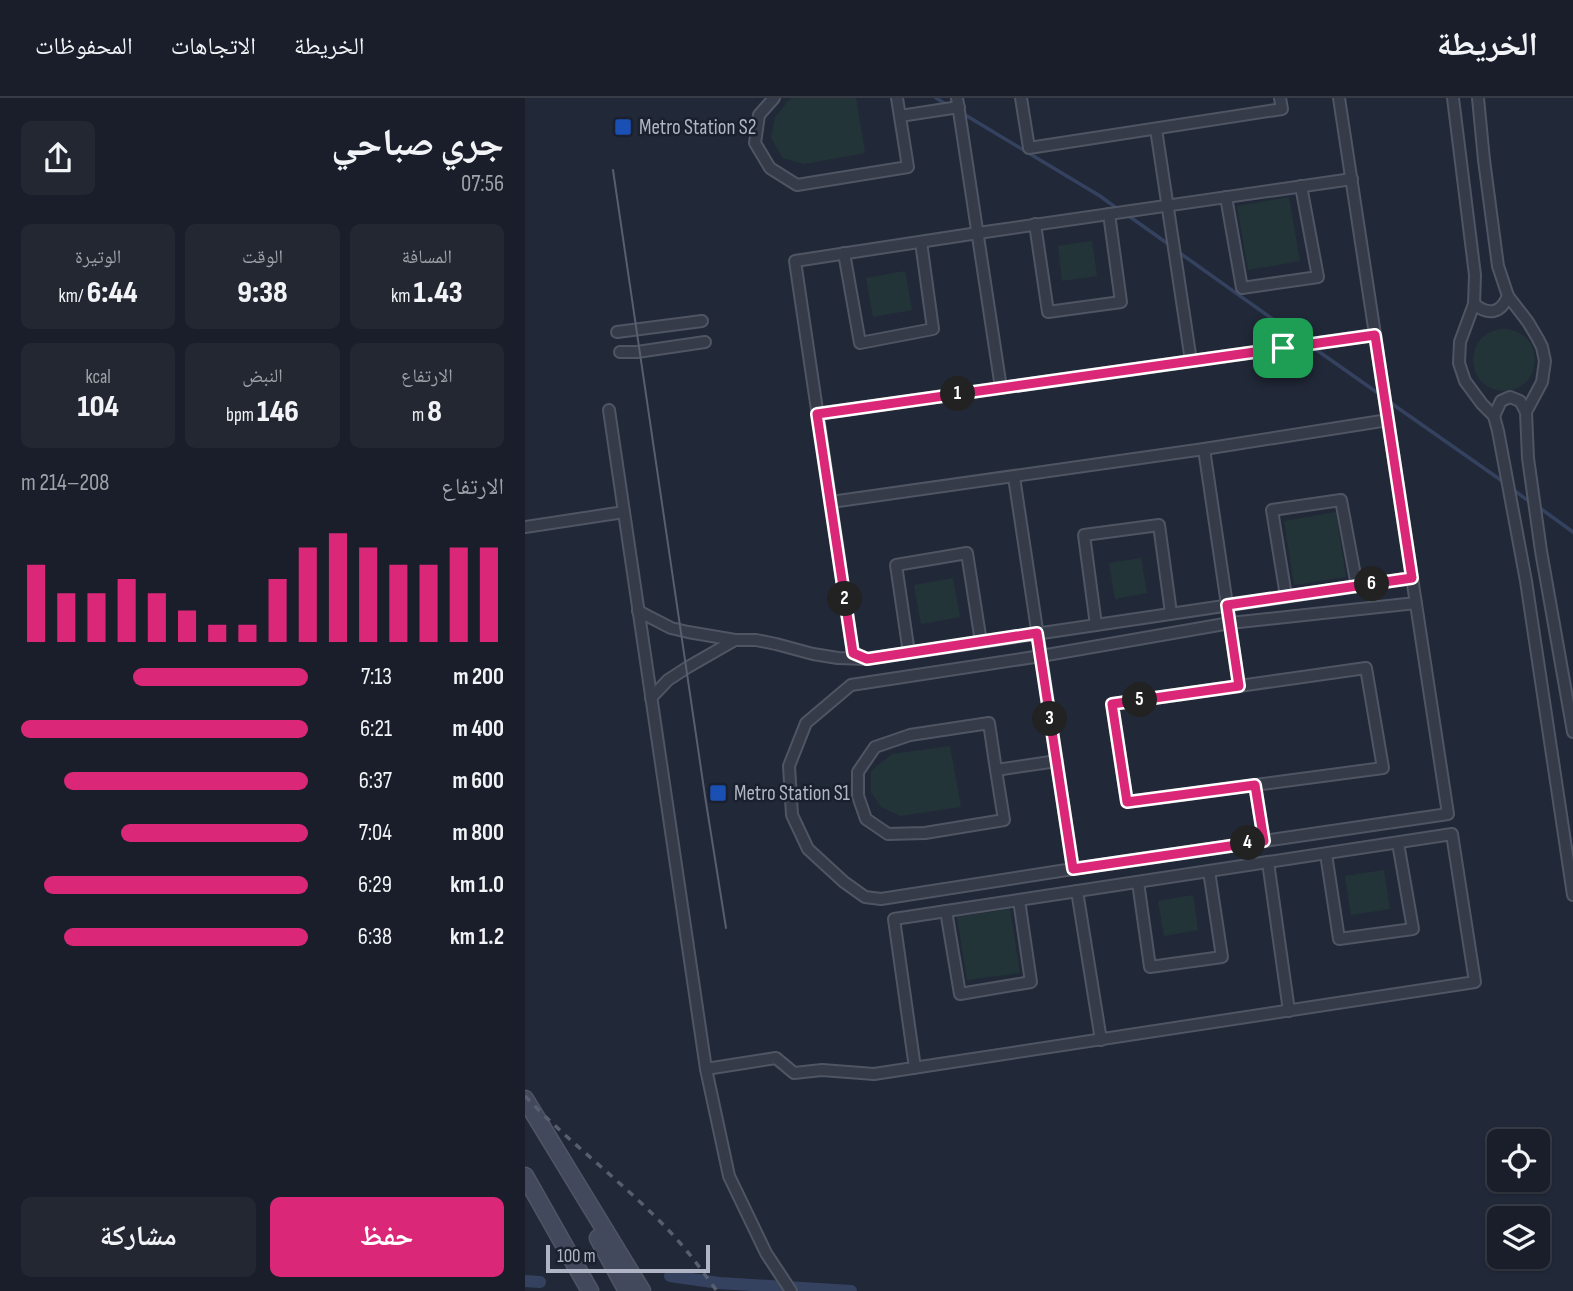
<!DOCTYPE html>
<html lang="ar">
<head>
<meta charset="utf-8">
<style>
  body { margin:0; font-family:"Sofia Sans Condensed","Noto Naskh Arabic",sans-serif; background:#222732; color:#f1f3f6; direction:rtl; height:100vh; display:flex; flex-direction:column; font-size:26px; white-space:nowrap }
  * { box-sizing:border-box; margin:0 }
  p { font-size:23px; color:#9fa2a8 }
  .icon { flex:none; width:38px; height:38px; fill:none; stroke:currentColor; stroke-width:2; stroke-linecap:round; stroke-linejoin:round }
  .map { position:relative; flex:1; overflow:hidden; direction:ltr }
  .details { display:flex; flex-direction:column; background:#191e2a; width:525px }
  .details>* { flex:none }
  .fabs { position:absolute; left:962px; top:1031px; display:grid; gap:14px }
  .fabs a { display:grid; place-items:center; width:63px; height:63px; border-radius:10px; background:#191e2a; box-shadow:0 2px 5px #0004,0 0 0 2px #373c47; font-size:35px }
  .scale { position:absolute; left:21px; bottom:18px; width:164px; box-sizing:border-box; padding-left:7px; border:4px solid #afb5c5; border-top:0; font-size:19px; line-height:24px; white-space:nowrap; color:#afb5c5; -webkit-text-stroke:5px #1a202d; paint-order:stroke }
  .pin { position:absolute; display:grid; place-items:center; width:60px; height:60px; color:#fff; margin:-30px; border-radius:14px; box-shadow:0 4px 10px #0006 }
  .km { position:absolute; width:35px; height:35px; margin:-18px; border-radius:50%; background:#222; color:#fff; font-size:19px; line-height:35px; text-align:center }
  .round { display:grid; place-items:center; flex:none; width:74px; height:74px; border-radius:10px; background:#222732 }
  .overview { display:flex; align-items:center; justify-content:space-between; height:119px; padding:0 21px }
  h1 { font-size:38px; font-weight:800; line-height:52px }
  .figures { display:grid; grid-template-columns:repeat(3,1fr); gap:10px; height:119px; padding:7px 21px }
  .figures div { display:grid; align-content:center; border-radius:10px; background:#222732; text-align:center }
  .figures b { font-size:30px; font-weight:800 }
  .figures small { font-size:19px; font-weight:400 }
  .figures p { font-size:19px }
  .chart { height:196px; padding:14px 21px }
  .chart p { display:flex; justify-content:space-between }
  .chart svg { width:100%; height:126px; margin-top:7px; stroke:#db2777; stroke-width:6 }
  .button { display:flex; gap:14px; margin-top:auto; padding:14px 21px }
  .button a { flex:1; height:80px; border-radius:10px; background:#db2777; color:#fff; font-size:28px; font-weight:800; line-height:80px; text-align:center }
  .button a+a { background:#222732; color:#f1f3f6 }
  ul { padding:0 21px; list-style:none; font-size:23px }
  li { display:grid; grid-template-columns:112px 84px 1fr; align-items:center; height:52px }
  li i { height:18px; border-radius:9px; background:#db2777 }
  header { display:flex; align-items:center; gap:42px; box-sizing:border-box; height:98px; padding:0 35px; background:#191e2a; border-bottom:2px solid #373c47 }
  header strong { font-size:33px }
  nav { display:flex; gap:38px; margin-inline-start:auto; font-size:24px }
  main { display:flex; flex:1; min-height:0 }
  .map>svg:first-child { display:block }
</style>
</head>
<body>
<header>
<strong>الخريطة</strong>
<nav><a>الخريطة</a><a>الاتجاهات</a><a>المحفوظات</a></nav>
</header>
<main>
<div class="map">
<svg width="1048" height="1193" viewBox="0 0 1048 1193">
  <rect width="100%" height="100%" fill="#212838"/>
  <g fill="#233439">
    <polygon points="271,0 331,0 340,55 279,66 258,60 246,40 250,19 265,1"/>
    <polygon points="764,99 775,163 723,172 712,108"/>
    <polygon points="567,143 572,178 537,183 533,148"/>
    <polygon points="380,173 387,212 348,219 341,180"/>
    <circle cx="979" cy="262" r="31"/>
    <polygon points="811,414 821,479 769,487 759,423"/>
    <polygon points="616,460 622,495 590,501 584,465"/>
    <polygon points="428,480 435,519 396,526 389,487"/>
    <polygon points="425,648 436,709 375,718 356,709 346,694 346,673 367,656"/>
    <polygon points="859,772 865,811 826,817 820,778"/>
    <polygon points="668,797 673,832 639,838 633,803"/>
    <polygon points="485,811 495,875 442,882 432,819"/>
  </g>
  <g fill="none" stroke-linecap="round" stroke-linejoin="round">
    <g stroke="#35425f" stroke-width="3.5">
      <polyline points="411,0 424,8"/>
      <polyline points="437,15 575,98 594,112"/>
      <polyline points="601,116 646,148"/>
      <polyline points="652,153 780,244"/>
      <polyline points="786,248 857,298"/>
      <polyline points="863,303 980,385"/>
      <polyline points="986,390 1005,404"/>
      <polyline points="1012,408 1048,434"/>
    </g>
    <g stroke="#35425f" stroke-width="12">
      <polyline points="145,1178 194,1185 326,1193"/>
      <polyline points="0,1183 15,1184"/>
    </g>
    <g stroke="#4f5563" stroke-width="14">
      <g id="street">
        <polyline points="249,0 234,17 230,45 245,70 272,87 383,69 372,0"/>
        <polyline points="432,0 476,290"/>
        <polyline points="496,0 504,50 757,11 755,0"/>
        <polyline points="814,0 923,716 548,771 356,801 340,799 319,784 283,751 267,717 264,668 281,625 326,587 516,558 705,525 891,505"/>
        <polyline points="928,0 950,177 949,206 935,244 934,265 940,283 957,306 969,318 973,333 1001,483 1048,797"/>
        <polyline points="953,0 959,62 973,168 983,198 1003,224 1013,241 1017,249 1020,263 1017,284 1001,314 1003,360 1016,453 1048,634"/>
        <polyline points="375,18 434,9"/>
        <polyline points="631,31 666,263"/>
        <polyline points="701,99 717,190 793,179 776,88"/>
        <polyline points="510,126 523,214 596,204 584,116"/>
        <polyline points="319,155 335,245 408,231 396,144"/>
        <path d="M949 206C964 218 976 215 983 198"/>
        <polyline points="92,234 177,223"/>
        <polyline points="95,254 112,254 180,244"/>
        <polyline points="84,312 181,971 204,1078 241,1155 266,1193"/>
        <polyline points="292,316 850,237"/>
        <polyline points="969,318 976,303 985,299 995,303 1001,314"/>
        <polyline points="679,351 714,588"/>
        <polyline points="489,379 548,771"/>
        <polyline points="306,404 679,351 863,322"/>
        <polyline points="0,429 99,414"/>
        <polyline points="761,498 747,412 816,402 832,488"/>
        <polyline points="113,513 146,530 163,534 210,542 231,542 251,546 288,556 313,560 342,561 887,480"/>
        <polyline points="571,527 559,437 634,427 646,515"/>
        <polyline points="384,555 371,467 442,455 456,544"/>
        <polyline points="342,561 328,555 270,163 453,135 827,81"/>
        <polygon points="841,570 858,670 602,704 587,606"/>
        <polyline points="126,600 143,582 163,569 210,542"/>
        <polyline points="471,672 479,722 400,735 363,736 341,721 333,698 333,674 350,649 385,637 464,625 471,672 532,663"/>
        <polyline points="730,687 739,743"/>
        <polyline points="801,756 814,841 888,831 873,745"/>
        <polyline points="743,764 764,913"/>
        <polyline points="613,784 625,869 697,859 684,773"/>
        <polyline points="552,793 576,942"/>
        <polyline points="421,813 435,896 506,884 494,802"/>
        <polyline points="181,971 251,960 269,975 297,972 349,976 950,884 927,736 369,821 390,970"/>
      </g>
    </g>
    <g stroke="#4f5563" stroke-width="19">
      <g id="secondary">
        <polyline points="0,1001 117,1193"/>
        <polyline points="0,1078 65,1193"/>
        <polyline points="73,1140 102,1193"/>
      </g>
    </g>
    <use href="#street" stroke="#353b49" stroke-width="10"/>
    <use href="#secondary" stroke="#43495c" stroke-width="16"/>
    <polyline stroke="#575e70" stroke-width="2" points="88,72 180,698 201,830"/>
    <path stroke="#575e70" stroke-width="3.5" stroke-dasharray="7 7" stroke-linecap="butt" d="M0 998C49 1050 109 1092 156 1146 169 1161 180 1177 192 1193"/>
  </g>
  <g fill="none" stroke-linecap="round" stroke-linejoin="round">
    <g stroke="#fff" stroke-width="14">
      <polygon id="route" points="850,237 887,480 702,507 714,588 587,606 602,704 730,687 739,743 548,771 512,535 342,561 328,555 292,316"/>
    </g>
    <use href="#route" stroke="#db2777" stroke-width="9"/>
  </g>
  <g fill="#1a4fb4" stroke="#1a202d" stroke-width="2.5">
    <rect x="89" y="20" width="18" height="18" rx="3.5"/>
    <rect x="184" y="686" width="18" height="18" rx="3.5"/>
  </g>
  <g text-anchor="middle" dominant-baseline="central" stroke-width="5" stroke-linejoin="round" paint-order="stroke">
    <g font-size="21" fill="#afb5c5" stroke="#1a202d" text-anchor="start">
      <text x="114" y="29">Metro Station S2</text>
      <text x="209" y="695">Metro Station S1</text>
    </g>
  </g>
</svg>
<div class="fabs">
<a><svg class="icon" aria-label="locate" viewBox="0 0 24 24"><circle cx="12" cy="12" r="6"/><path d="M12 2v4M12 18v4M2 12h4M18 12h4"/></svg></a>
<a><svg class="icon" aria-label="layers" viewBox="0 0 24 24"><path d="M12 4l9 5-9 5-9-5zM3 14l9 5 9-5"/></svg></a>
</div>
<div class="scale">100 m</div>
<div class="pin" style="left:758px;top:250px;background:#1e9e55"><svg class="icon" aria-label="arrive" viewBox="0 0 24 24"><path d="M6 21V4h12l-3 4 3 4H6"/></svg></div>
<b class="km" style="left:433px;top:296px">1</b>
<b class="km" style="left:320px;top:501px">2</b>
<b class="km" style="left:525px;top:621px">3</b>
<b class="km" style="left:723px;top:745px">4</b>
<b class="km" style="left:615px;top:602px">5</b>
<b class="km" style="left:847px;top:486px">6</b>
</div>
<section class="details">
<div class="overview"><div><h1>جري صباحي</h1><p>07:56</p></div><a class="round"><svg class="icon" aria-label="share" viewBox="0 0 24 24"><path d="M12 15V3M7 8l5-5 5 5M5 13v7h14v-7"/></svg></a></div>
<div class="figures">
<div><p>المسافة</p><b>1.43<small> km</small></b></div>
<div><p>الوقت</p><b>9:38</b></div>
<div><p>الوتيرة</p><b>6:44<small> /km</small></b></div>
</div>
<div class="figures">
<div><p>الارتفاع</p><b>8<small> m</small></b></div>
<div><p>النبض</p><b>146<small> bpm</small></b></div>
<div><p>kcal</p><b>104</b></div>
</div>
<div class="chart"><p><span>الارتفاع</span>208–214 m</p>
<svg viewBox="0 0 160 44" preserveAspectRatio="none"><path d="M5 44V17M15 44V27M25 44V27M35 44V22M45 44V27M55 44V33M65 44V38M75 44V38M85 44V22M95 44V11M105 44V6M115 44V11M125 44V17M135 44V17M145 44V11M155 44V11"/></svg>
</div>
<ul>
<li><b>200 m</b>7:13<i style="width:61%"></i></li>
<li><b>400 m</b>6:21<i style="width:100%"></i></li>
<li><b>600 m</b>6:37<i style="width:85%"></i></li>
<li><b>800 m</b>7:04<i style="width:65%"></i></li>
<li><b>1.0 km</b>6:29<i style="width:92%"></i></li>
<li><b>1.2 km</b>6:38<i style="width:85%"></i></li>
</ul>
<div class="button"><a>حفظ</a><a>مشاركة</a></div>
</section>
</main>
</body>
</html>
